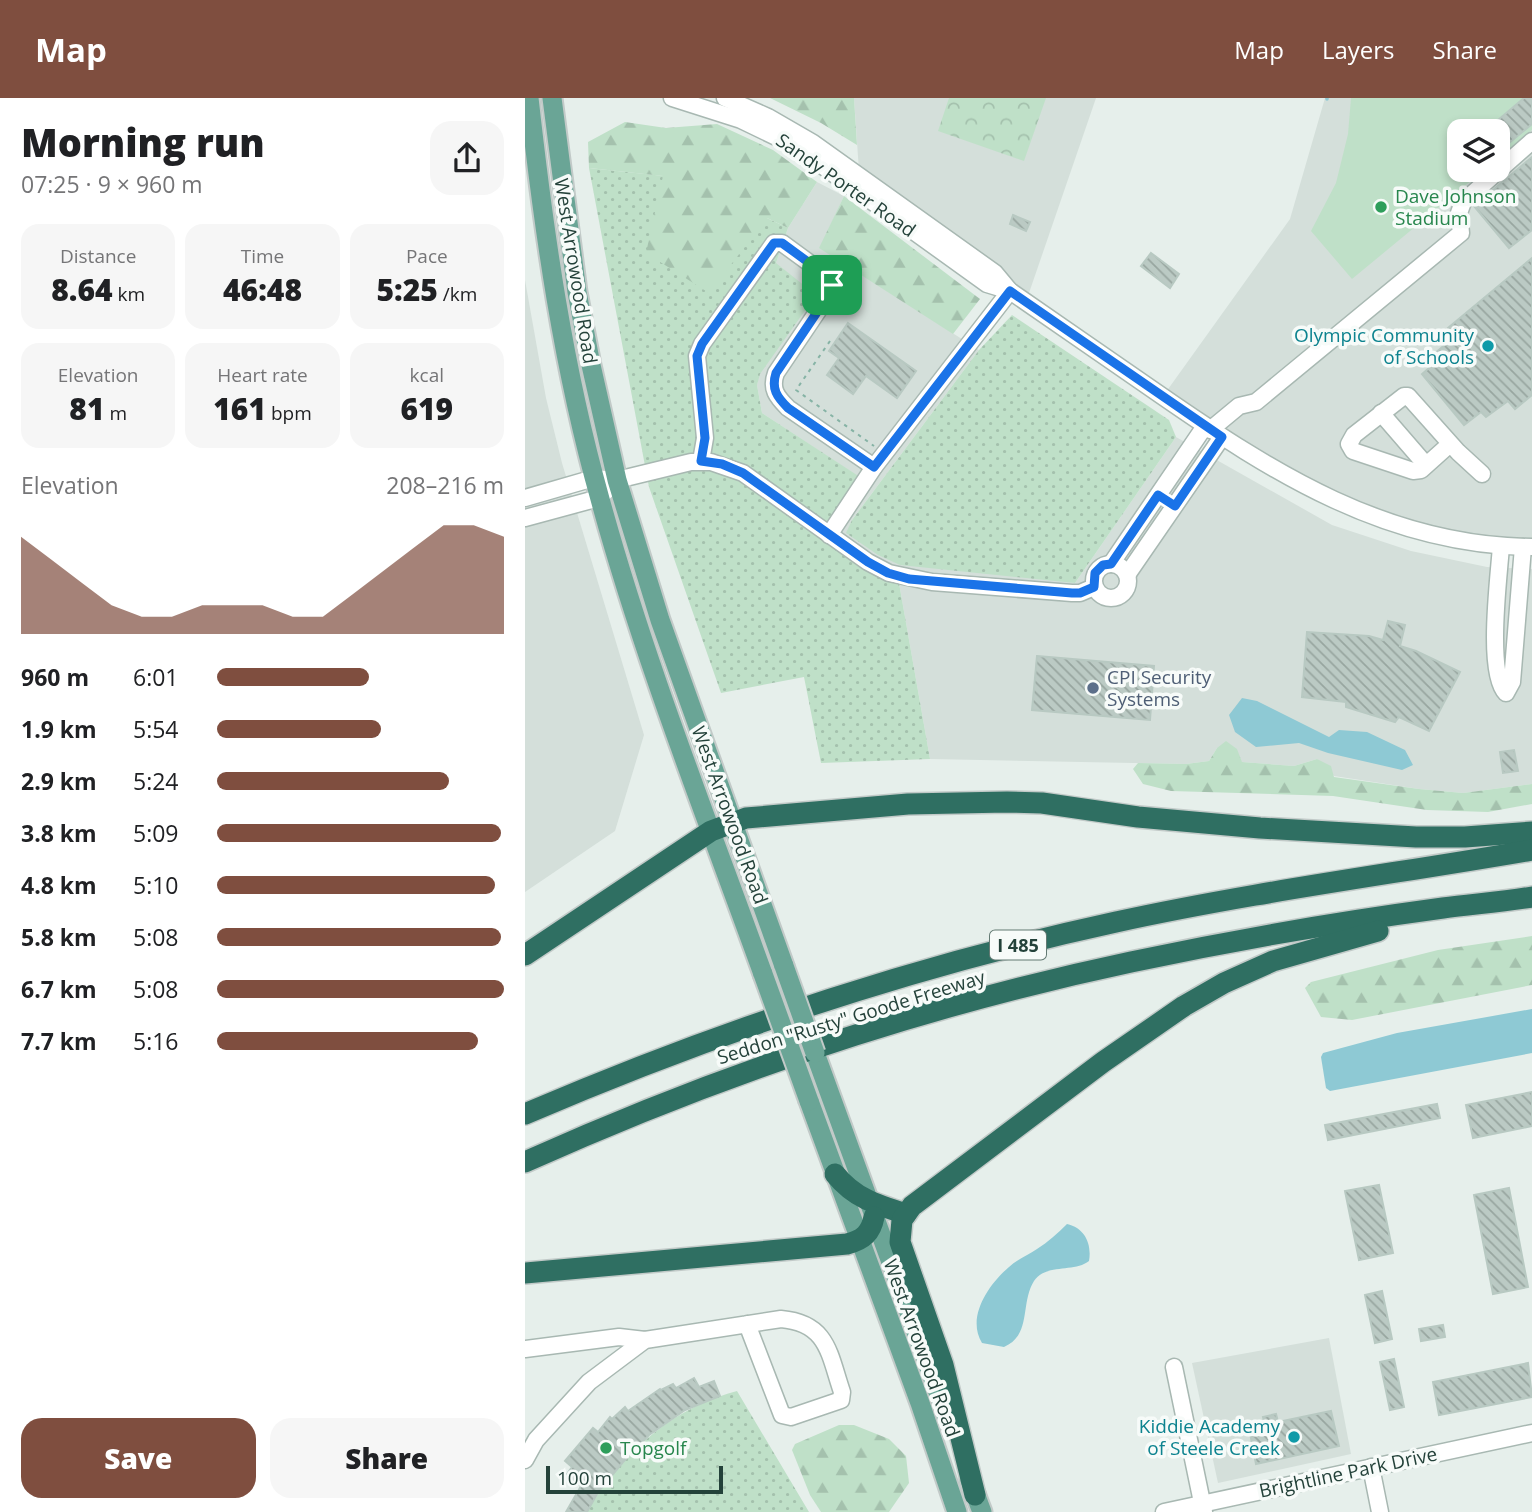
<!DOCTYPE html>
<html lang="en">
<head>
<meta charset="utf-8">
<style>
  body { margin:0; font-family:"Open Sans",sans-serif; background:#f6f6f6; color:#202124; height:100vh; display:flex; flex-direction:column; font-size:26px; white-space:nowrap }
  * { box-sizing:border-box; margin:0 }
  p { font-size:23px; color:#757577 }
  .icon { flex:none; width:38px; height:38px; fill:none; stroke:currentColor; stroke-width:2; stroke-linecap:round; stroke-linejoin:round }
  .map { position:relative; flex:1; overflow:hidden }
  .details { display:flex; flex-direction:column; background:#fff; width:525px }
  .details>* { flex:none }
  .buttons { position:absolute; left:922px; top:21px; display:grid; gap:14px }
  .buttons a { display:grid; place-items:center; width:63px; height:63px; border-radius:14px; background:#fff; box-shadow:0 4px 10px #0003; font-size:35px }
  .scale { position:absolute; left:21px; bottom:18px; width:177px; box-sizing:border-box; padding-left:7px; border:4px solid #24423a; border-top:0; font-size:19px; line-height:24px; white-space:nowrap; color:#24423a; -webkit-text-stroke:5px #f7fbf9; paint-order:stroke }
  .pin { position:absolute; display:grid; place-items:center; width:60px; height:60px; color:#fff; margin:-30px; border-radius:14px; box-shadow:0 4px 10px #0006 }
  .round { display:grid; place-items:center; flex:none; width:74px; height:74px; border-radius:21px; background:#f6f6f6 }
  .headline { display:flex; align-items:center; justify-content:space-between; height:119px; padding:0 21px }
  h1 { font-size:38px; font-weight:800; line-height:52px }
  .stats { display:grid; grid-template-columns:repeat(3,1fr); gap:10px; height:119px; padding:7px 21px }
  .stats div { display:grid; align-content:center; border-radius:18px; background:#f6f6f6; text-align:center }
  .stats b { font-size:30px; font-weight:800 }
  .stats small { font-size:19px; font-weight:400 }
  .stats p { font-size:19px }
  .chart { height:196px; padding:14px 21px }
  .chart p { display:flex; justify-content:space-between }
  .chart svg { width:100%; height:126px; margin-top:7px; fill:#7f4e3f; opacity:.7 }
  .button { display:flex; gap:14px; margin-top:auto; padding:14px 21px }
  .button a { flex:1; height:80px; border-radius:21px; background:#7f4e3f; color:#fff; font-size:28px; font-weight:800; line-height:80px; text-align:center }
  .button a+a { background:#f6f6f6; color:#202124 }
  ul { padding:0 21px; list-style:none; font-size:23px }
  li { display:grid; grid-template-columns:112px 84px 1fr; align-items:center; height:52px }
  li i { height:18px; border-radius:9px; background:#7f4e3f }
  header { display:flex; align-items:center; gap:42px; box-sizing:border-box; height:98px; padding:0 35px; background:#7f4e3f; color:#fff }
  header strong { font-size:33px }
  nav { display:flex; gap:38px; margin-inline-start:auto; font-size:24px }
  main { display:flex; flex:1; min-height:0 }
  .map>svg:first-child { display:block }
</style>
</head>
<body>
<header>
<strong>Map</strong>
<nav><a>Map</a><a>Layers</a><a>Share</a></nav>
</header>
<main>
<section class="details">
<div class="headline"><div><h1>Morning run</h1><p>07:25 · 9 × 960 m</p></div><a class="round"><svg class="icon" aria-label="share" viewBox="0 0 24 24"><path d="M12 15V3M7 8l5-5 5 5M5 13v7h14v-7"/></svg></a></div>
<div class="stats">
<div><p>Distance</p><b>8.64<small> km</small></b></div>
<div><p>Time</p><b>46:48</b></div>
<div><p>Pace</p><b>5:25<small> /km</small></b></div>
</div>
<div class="stats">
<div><p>Elevation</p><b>81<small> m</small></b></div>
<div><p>Heart rate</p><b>161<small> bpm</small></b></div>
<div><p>kcal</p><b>619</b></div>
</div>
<div class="chart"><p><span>Elevation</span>208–216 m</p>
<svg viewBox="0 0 160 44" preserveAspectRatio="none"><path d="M0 44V10L10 18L20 26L30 34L40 38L50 38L60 34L70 34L80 34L90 38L100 38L110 30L120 22L130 14L140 6L150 6L160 10V44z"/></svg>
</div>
<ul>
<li><b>960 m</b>6:01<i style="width:53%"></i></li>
<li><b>1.9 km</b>5:54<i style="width:57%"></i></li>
<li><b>2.9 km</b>5:24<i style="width:81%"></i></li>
<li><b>3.8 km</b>5:09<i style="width:99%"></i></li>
<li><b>4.8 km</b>5:10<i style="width:97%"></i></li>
<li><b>5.8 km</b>5:08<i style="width:99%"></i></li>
<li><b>6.7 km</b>5:08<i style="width:100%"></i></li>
<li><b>7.7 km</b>5:16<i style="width:91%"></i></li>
</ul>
<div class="button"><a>Save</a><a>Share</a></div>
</section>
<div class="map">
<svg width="1007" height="1414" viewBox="0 0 1007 1414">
  <defs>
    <pattern id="grass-dots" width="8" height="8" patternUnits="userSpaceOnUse" patternTransform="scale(1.75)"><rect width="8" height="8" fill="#bfe0c8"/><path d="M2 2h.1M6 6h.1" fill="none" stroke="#a4c1ad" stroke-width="1.8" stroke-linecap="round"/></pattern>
    <pattern id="forest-firs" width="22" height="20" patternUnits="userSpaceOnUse" patternTransform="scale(1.75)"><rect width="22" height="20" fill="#bfe0c8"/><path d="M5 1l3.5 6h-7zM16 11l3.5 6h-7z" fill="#a4c1ad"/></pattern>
    <pattern id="park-crowns" width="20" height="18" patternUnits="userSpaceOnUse" patternTransform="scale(1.75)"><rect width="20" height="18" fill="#bfe0c8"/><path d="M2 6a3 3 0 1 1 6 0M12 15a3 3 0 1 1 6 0" fill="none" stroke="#a4c1ad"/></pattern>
    <pattern id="building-back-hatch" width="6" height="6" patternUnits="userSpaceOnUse" patternTransform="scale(1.75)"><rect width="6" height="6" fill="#bbcac4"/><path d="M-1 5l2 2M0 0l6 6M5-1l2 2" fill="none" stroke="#98a6a0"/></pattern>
  </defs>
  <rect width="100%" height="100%" fill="#e6efeb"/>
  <g fill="#d4dfda" fill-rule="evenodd">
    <polygon points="329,0 571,0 504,195 334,73"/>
    <path d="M800 0H1007V442L927 436 842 410 770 379 641 294 765 121ZM934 33H973V72H934Z"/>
    <polygon points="292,84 319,98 295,150 454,252 327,422 322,436 550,485 651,339 807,427 886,453 962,469 1007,471 1007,686 938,695 894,691 809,678 792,661 769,668 717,664 692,650 684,663 661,666 405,661 374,485 337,471 301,444 337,381 237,315 232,287 251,165 263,130"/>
    <polygon points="0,182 21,300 37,365 119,637 90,733 0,794"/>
    <polygon points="804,1240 826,1356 693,1385 667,1265"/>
  </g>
  <g fill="url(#grass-dots)">
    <polygon points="64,70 139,78 242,120 263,130 251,165 291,197 235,276 232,287 237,315 338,381 301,444 337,471 374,485 405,661 296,665 279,579 196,595 124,389"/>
    <polygon points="487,217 644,322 651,339 550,485 375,467 353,457 321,435 327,422 454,252"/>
    <path d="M212 1293 284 1414H62C68 1401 77 1389 87 1378 120 1336 160 1307 212 1293Z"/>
  </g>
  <g fill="url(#forest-firs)">
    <polygon points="245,0 329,0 332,47 296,25"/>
    <polygon points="100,24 141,30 192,26 248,52 292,84 263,130 242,120 184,195 121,155 138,78 64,70 63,44"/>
    <polygon points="319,98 455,201 428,236 294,150"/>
    <polygon points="701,643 712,651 717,664 769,668 792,661 806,668 809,679 894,691 938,695 1007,686 1007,706 963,714 902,712 808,698 646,693 618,686 608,671 613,665 661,666 684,663 692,650"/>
    <polygon points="1007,838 1007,887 827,922 796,919 780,890 786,884 913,852"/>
    <polygon points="314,1327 329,1327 364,1341 381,1358 384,1385 364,1414 296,1414 285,1397 267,1352 270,1346"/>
  </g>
  <polygon fill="url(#park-crowns)" points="424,0 521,0 499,63 413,33"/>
  <polygon fill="#bfe0c8" points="826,0 1007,0 1007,32 973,60 973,33 934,33 934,72 959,72 827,181 786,133 811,85 823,36"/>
  <g fill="#8ec9d4">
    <polygon points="717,600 732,603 804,639 814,632 842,634 880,652 888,667 877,672 803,655 774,645 731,649 710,634 704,617"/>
    <polygon points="1007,911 1007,955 805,993 801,990 796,959 798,955 872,935"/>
    <path d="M542 1126C560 1130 567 1146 564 1163 549 1175 521 1165 509 1183 495 1205 507 1237 479 1249L457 1245C441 1219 464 1186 484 1169 493 1161 503 1157 512 1151 523 1144 533 1135 542 1126Z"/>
  </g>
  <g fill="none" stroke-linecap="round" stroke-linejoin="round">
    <polyline stroke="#8ec9d4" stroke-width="3.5" points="802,0 802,1"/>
  </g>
  <g fill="url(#building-back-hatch)" stroke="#b8c9c2" stroke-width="2">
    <polygon points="999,0 1007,0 1007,26 984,45 966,28"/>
    <polygon points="1007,59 1007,132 984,150 949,108"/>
    <polygon points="488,117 505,124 501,133 485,126"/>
    <polygon points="626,155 654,176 645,190 616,168"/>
    <polygon points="1007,160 1007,297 990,311 983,303 961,319 956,314 939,327 897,276 912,263 908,257 929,239 923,230"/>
    <polygon points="323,225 391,273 372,300 341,278 328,296 302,277 314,260 304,253"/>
    <polygon points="863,523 880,527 875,548 891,553 935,574 904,633 874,619 870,624 821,609 821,604 777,599 782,534 844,538 858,542"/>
    <polygon points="512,558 629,568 625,622 507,612"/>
    <polygon points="989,652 993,673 978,675 975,654"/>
    <polygon points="1007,994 1007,1028 948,1040 941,1007"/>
    <polygon points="912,1006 915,1020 803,1042 800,1027"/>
    <polygon points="854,1087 868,1155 834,1162 820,1093"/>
    <polygon points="984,1090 1003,1189 968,1196 949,1097"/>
    <polygon points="857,1193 867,1241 850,1245 840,1197"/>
    <polygon points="918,1227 920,1239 896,1243 894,1231"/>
    <polygon points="869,1261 879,1309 865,1312 855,1264"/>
    <polygon points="1003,1265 1007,1299 914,1317 908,1284"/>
    <polygon points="169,1280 174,1289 189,1283 195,1298 160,1312 124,1337 98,1364 73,1394 62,1414 41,1414 56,1388 42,1376 47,1369 40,1363 68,1330 73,1334 85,1319 87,1321 100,1309 103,1313 135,1291 136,1292 148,1286 151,1290"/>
    <polygon points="806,1313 814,1348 731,1366 724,1330 740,1327 738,1319 751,1316 753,1324"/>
  </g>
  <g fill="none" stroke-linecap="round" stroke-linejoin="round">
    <g stroke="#a8b8b2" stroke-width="19">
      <g id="minor">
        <polyline points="147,0 216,22 270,48 462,186 485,193"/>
        <path d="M200 0 243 19 288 45 470 175 485 193C535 227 584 262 634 296 748 375 863 448 1007 449"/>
        <polyline points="856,315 901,367"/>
        <polyline points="685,332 714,308 731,304 936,135 934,115 938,104 1007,43"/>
        <polyline points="925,346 896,372 888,373 828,353 824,346 829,337 879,298 883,298 933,354 957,376"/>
        <path d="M176 363 180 340 172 258 177 246 249 145H257L305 180 307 192 251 275C245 291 252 299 263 310L349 369"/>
        <polyline points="0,400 69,380 92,382 166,364 186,364 218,375 343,464 364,475 407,484 547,495 555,495 569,489"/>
        <polyline points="0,420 74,400 83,391"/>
        <polyline points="304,437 349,369 485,193"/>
        <path d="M976 448C974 478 961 575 981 595L987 584 998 449"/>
        <circle cx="586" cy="483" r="17"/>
        <polyline points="586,466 680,328"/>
        <polyline points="602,477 697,339"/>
        <polyline points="0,1251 94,1239 120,1242"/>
        <polyline points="649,1269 679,1414"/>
        <path d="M0 1362 11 1342 64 1284 120 1242 256 1221C303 1225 304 1256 317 1294L316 1302 266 1319 257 1317 222 1226"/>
        <polyline points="846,1369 855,1414"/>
        <polyline points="639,1414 1007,1335"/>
      </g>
    </g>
    <g stroke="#c2cac8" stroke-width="23">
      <g id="major">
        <path d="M4 0C19 135 38 269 75 401 119 562 181 718 238 876"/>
        <polyline points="27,0 52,194 66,267 92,382 135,522 259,868"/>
        <polyline points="290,955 424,1324"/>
        <polyline points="284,1003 395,1305 432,1414"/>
        <polyline points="445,1382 457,1414"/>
      </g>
    </g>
    <g stroke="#c2cac8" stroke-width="24">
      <g id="highway">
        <polyline points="0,857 186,733 221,720 383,706 482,704 517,705 613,719 735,730 891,739 940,739 1007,734"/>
        <path d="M0 1016C191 934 388 868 591 824 728 794 868 776 1007 752"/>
        <path d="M0 1064C193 977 398 908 606 864 709 842 814 824 918 810 948 806 977 804 1007 799"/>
        <path d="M310 1076C329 1100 352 1107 381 1116"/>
        <path d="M0 1175 322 1146C338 1142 346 1135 349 1119"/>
        <polyline points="450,1397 418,1267 375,1144 377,1122 387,1108 578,964 659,908 699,885 748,863 853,833"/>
      </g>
    </g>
    <polyline stroke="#86b3a5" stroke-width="2" stroke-dasharray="3.5 5" stroke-linecap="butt" points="305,243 271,292 349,348"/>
    <use href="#minor" stroke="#fff" stroke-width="16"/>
    <use href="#major" stroke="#6aa596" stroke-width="19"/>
    <use href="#highway" stroke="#2f6f62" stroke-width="21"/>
    <g stroke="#c2cac8" stroke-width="23" stroke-linecap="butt">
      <g id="major-bridge">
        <polyline points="259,868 290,955"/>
        <polyline points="238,876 284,1003"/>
      </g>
    </g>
    <use href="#major-bridge" stroke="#6aa596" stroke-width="19"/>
  </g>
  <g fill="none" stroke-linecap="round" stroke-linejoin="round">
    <g stroke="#fff" stroke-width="14">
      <path id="route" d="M249 145H257L305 180 307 192 251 275C246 291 252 299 263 310L349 369 485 193 697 339 650 408 633 397 586 466 578 467 570 475 569 489 555 495H547L384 481 363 475 343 464 218 375 197 366 176 363 180 340 172 258 177 246Z"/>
    </g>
    <use href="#route" stroke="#1a73e8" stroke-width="9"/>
  </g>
  <g fill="#2e9e5b" stroke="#f7fbf9" stroke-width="2.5">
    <circle cx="856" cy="109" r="7"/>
    <circle cx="81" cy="1350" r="7"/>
  </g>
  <g fill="#0f9aa8" stroke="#f7fbf9" stroke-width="2.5">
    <circle cx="963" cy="248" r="7"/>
    <circle cx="769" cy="1339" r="7"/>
  </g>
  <circle fill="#5c6f8a" stroke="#f7fbf9" stroke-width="2.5" cx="568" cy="590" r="7"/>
  <g text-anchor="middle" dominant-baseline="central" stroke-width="7" stroke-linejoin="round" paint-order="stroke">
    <rect fill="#f7fbf9" stroke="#637a73" stroke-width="2" x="465" y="832.5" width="56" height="29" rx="5"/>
    <g font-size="18" font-weight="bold" fill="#24423a">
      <text x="493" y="847">I 485</text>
    </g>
    <g font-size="19" fill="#24423a" stroke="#f7fbf9">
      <text transform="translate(321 87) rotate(35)">Sandy Porter Road</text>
      <text transform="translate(51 173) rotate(81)">West Arrowood Road</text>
      <text transform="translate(205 717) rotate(70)">West Arrowood Road</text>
      <text transform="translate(326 919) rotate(-17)">Seddon "Rusty" Goode Freeway</text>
      <text transform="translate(397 1250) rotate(70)">West Arrowood Road</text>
      <text transform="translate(823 1374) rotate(-12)">Brightline Park Drive</text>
    </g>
    <g font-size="19" fill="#27864d" stroke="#f7fbf9" text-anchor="start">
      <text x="870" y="98">Dave Johnson<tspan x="870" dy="22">Stadium</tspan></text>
      <text x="95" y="1350">Topgolf</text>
    </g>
    <g font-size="19" fill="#0d838f" stroke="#f7fbf9" text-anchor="end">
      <text x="949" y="237">Olympic Community<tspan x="949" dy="22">of Schools</tspan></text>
      <text x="755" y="1328">Kiddie Academy<tspan x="755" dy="22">of Steele Creek</tspan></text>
    </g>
    <g font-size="19" fill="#4e5e75" stroke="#f7fbf9" text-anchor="start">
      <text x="582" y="579">CPI Security<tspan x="582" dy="22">Systems</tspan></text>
    </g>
  </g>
</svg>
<div class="buttons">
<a><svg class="icon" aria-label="layers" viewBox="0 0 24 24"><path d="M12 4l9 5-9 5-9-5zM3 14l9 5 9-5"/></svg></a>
</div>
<div class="scale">100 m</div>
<div class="pin" style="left:307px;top:187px;background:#1e9e55"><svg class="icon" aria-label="arrive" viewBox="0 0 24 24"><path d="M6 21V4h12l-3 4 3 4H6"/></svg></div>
</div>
</main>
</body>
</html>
